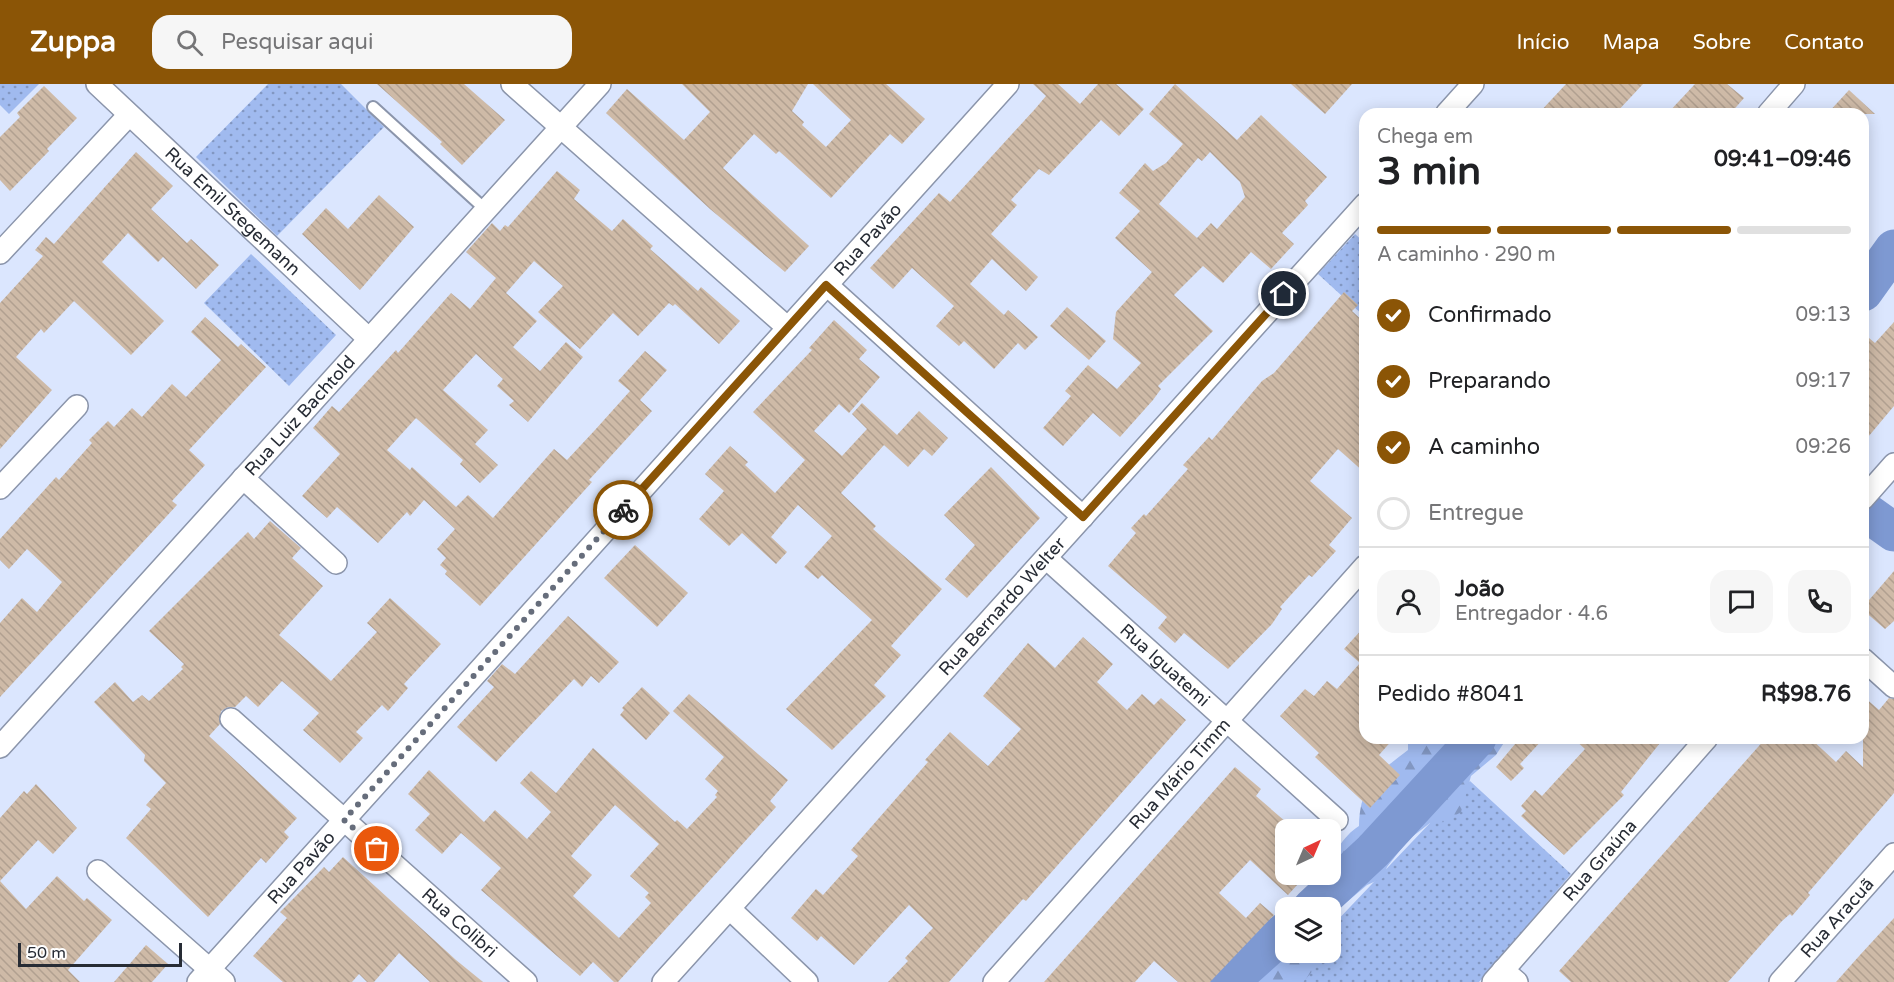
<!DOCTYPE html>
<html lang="pt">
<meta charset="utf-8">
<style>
body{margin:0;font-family:"Varela Round",sans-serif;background:#f6f6f6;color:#202124;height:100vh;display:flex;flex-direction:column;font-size:22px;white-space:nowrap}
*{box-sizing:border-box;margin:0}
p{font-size:20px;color:#757577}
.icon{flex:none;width:33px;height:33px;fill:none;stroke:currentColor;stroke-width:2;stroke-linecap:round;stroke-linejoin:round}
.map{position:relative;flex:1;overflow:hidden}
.details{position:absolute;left:1359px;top:24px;width:510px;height:636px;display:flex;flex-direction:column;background:#fff;border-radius:18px;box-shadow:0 3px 15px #0003}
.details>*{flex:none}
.needle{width:39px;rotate:44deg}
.tools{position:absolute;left:1275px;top:735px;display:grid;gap:12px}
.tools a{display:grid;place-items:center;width:66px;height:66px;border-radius:12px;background:#fff;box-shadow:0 3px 15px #0003;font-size:30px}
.scale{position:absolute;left:18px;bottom:15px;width:164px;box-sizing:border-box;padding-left:6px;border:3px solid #272c35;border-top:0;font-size:16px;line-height:21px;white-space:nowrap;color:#272c35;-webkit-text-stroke:4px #fff;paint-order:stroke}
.pin{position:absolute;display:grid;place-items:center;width:51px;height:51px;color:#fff;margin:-26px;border:3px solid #fff;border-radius:50%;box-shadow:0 2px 6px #0007}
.courier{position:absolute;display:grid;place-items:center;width:60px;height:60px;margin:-30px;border:4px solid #8b5506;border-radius:50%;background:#fff;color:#222;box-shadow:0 2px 8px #0007}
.overview em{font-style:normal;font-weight:700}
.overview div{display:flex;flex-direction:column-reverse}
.overview{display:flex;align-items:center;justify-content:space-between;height:102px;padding:0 18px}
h1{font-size:39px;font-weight:700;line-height:45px}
.bar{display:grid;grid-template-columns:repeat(4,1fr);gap:9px 6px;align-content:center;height:72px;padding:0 18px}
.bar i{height:8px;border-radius:4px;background:#e0e0e0}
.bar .selected{background:#8b5506}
.bar p{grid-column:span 4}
.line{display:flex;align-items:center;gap:15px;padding:0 18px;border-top:2px solid #e0e0e0}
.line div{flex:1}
.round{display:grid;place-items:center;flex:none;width:63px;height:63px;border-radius:18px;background:#f6f6f6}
ol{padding:0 18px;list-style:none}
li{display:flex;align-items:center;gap:18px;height:66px}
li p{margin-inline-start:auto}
li .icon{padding:6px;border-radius:50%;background:#8b5506;color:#fff;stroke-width:4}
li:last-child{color:#757577}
li i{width:33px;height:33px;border:3px solid #e0e0e0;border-radius:50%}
header{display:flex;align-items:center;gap:36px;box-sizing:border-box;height:84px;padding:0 30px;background:#8b5506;color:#fff}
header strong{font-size:28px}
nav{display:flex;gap:33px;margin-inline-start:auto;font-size:21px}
.search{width:420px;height:54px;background:#f6f6f6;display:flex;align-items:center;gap:15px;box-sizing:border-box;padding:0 21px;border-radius:18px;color:#757577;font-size:22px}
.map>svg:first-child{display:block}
.grass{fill:url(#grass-dots)}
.forest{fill:url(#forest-firs)}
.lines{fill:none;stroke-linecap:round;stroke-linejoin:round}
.river{stroke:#7e99d2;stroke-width:39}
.building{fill:url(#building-back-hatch);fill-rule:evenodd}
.lane-casing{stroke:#8b95ab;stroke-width:14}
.street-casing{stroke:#8b95ab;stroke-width:24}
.lane{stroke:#fff;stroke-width:10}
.street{stroke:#fff;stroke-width:21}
.done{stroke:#666d7b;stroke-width:6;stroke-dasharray:0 10.8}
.route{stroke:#8b5506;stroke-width:8}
.labels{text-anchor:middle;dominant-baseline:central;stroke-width:4.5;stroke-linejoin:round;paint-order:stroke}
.street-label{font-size:18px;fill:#272c35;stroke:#fff}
</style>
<header>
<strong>Zuppa</strong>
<div class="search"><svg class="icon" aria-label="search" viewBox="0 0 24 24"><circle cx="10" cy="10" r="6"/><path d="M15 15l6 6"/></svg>Pesquisar aqui</div>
<nav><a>Início</a><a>Mapa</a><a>Sobre</a><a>Contato</a></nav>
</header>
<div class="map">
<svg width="1894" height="898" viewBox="0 0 1894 898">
<defs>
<pattern id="grass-dots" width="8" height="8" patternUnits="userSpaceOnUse" patternTransform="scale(1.5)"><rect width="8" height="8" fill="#a0baef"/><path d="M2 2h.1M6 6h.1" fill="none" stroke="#8297c2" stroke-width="1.8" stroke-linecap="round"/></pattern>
<pattern id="forest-firs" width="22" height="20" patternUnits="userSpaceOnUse" patternTransform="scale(1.5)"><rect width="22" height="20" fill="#a0baef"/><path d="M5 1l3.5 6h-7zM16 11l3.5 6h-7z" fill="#8297c2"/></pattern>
<pattern id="building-back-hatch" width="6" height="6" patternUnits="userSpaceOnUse" patternTransform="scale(1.5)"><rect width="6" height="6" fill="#cebaa7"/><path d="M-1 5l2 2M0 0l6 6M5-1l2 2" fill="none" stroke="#b1a090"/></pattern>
</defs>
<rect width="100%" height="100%" fill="#dbe6fe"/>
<g class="grass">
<polygon points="0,0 39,0 9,30 0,21"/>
<polygon points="268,0 341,0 384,43 277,152 196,73"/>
<polygon points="1355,150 1365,159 1365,233 1318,190"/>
<polygon points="251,170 336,251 289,302 204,219"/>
<polygon points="1470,697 1571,790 1479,898 1278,898 1306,869 1330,868 1331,843"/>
</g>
<g class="forest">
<path d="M1408 654H1470L1322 813 1359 789 1484 654H1507L1496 671 1471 692 1461 728 1445 738 1430 739 1408 756 1387 783 1383 794 1367 801 1341 823 1331 845 1330 824H1295L1307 811 1320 791 1330 790C1331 772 1343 752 1359 742 1360 700 1377 690 1408 666Z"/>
<polygon points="1285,832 1286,868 1319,869 1311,889 1303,898 1234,898 1253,873 1225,898 1203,898 1269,834"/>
</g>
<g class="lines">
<g class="river">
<polyline points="1863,208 1894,165"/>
<polyline points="1863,426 1894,448"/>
<polyline points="1312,824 1373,767 1477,654"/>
<polyline points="1229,898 1286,847"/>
</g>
</g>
<g class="building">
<polygon points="377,0 464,0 505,36 462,81 440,60 442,58"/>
<polygon points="682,0 808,0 792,27 804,38 802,41 826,63 851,36 813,0 886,0 925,35 902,60 890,50 831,114 779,67 776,70 754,50 723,84 809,162 785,188 710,125 606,29 627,5 684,56 710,28"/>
<polygon points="1033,0 1058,0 1080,20 1098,0 1116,0 1144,25 1119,52 1101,36 1049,91 1039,85 1011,116 1017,121 991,150 1038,193 1026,207 992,175 970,200 1004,231 1008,226 1038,253 1025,266 1018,259 994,285 964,257 959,262 936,242 954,222 912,184 893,205 870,184 939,109 950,118 1035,25 1046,12"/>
<path d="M1175 0 1237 56 1261 31 1327 93 1305 117 1308 121 1282 149 1294 160 1271 185 1251 168 1223 199 1203 182 1174 211 1213 247 1158 302 1161 305 1153 316 1120 353 1093 329 1063 362 1043 344 1071 312 1065 307 1088 281 1117 305 1141 279 1113 255 1116 228 1152 188 1115 154 1140 127 1119 109 1145 79 1153 87 1166 79 1183 60 1149 30ZM1210 68 1240 98 1245 113 1217 145 1211 139 1197 154 1159 120 1198 74 1202 77Z"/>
<polygon points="1291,0 1352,0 1325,30"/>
<polygon points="1566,0 1643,0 1615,30 1538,30"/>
<polygon points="1695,0 1727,0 1744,14 1730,30 1667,30"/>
<polygon points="44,2 77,34 47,65 49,67 10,107 0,96 0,53 20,33 17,29"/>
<polygon points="1849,6 1875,30 1827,30"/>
<polygon points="136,68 173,102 151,125 187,159 191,155 219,181 196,205 163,173 158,178 128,149 102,178 164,237 131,271 74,217 44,249 41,245 16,273 52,306 0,365 0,219 43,172 35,166 46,153 54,160"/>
<polygon points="557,87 580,106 574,115 612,147 623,135 653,162 650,165 698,207 701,203 740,237 719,260 675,220 673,222 669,219 638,252 613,229 580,265 538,228 563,202 534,177 506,209 537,237 513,263 540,287 566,258 583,273 528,338 509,321 514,317 497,302 503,295 476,270 443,306 488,346 475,360 498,381 480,399 460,380 463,376 416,334 387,366 410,386 412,383 456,423 468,411 493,434 554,365 567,376 595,346 630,307 618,297 645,267 667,286 640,316 652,327 589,396 592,398 480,522 445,490 447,487 440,481 446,474 437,465 455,445 424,416 410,432 407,428 378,459 337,423 327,434 302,412 340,370 313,344 332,322 339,328 396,266 398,269 451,209 470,225 496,194 466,168 492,139 500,147 505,141 508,143"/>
<polygon points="379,111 414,143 360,206 302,150 326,124 348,145"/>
<polygon points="1344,208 1358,221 1352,227 1365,239 1365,389 1338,365 1310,397 1352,434 1329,461 1336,467 1312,493 1309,491 1280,523 1282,525 1272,540 1228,585 1184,549 1175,559 1158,544 1167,533 1108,482 1136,449 1131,444 1144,430 1146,432 1188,385 1183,381 1209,353 1212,356 1262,297 1274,289"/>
<polygon points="1067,223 1106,257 1089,276 1050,242"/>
<polygon points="205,233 238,263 241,260 266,283 189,366 205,381 172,417 177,421 0,613 0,539 22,514 37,528 62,498 27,465 9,485 0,476 0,455 56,393 59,396 92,359 89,356 108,337 114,343 132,324 142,333 172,300 186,313 221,276 191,248"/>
<polygon points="834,236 867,266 859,275 880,293 849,329 839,320 814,347 842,372 867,345 852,330 862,319 897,351 919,327 948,354 932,372 924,365 908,383 884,361 841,409 876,442 873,445 942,505 891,562 901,571 874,601 886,612 832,666 786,625 872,536 822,491 818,495 804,483 832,452 798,421 771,453 787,468 776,480 742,449 729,462 699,435 724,407 705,390 730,362 748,378 745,381 775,409 805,376 753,328 812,266 809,264"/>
<polygon points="1894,238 1894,322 1863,359 1863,249 1875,259"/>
<polygon points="991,383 1040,434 967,514 945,495 975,461 944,431"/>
<polygon points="270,437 301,464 292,474 323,502 279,551 331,597 377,548 367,539 390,514 441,560 404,600 408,604 388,627 382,621 356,648 363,654 340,679 303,646 319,629 282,597 258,623 246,612 235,623 228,623 221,627 220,640 209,652 297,734 284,748 289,753 266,779 261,774 208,833 126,754 151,725 146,721 166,699 144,677 145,671 94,618 115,598 133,618 142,611 149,617 183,585 181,583 184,580 149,547 248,448 254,455"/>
<polygon points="635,461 688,509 657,543 604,494"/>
<polygon points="1894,487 1894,537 1885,545 1863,526 1863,523"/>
<polygon points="568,532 619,578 599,599 591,592 582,603 574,595 496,678 457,643 494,603 487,597 502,580 515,590"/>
<polygon points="1365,542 1365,654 1394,654 1379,671 1400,691 1370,724 1315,673 1319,669 1280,632 1305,605 1314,612 1327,597 1337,605 1360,579 1344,565"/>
<polygon points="1083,553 1113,580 1097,598 1127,626 1142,610 1154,621 1161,614 1186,636 1026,817 1023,815 949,898 888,898 908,877 905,874 933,844 909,821 854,881 821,852 817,857 791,834 816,805 823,811 858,772 851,766 928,678 925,676 950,648 988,682 1021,645 983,612 1028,559 1055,584"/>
<polygon points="642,603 670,629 646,656 620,631 624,626 622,624"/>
<path d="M689 610 788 696 770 717 776 723 618 898H614L593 878 580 892 481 806 501 784 461 749 442 770 415 746 430 730 408 710 429 686 484 738 495 726 527 755 551 728 520 699 531 687 556 709 593 664 675 738 677 736 687 745 717 713 715 711 718 707 705 695 724 673 673 627ZM615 721 659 760 630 792 649 809 645 813 651 819 619 854 573 812 592 791 571 772Z"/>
<polygon points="1863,612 1879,626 1889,614 1894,615 1894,709 1808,809 1810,811 1792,832 1790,830 1782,837 1728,898 1571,898 1559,887 1766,654 1810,654 1836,678 1846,667 1863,683"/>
<polygon points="1520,654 1544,654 1520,680 1524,684 1511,697 1496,683"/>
<polygon points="1573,654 1664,654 1621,708 1624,711 1564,771 1521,732 1526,727 1521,722 1535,706 1542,712 1585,665"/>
<polygon points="1235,683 1261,705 1256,712 1286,738 1286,790 1307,790 1288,811 1250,776 1219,809 1246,834 1260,819 1274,831 1210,898 1178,898 1154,877 1135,898 1044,898"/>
<polygon points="36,700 77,744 53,770 38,756 0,797 26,825 57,792 84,817 87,814 112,836 68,886 80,898 0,898 0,734 24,707 27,710"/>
<polygon points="343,773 456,876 483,898 430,898 399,869 374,898 367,898 359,890 352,898 283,898 253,872 287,834 280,828 292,816 324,783 329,788"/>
<polygon points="1894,834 1894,898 1836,898 1860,871"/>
<polygon points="146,861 168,880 152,898 114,898"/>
</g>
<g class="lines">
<defs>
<polyline id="lane" points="373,23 486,126"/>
<g id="street">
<path id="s1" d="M97 0 369 255"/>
<polyline points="512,0 788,244"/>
<polyline points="1446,30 1473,0"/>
<polyline points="1768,30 1794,0"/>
<polyline points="0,169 128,32"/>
<polyline points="827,201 1083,433"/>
<polyline points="243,394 336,479"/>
<polyline points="0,404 77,322"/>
<polyline points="1863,415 1894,380"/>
<path id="s2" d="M1046 474 1337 736"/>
<polyline points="1863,575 1894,603"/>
<path id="s3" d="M231 635 526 898"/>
<path id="s4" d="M0 663 600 0"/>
<polyline points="98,787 224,898"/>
<polyline points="730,825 807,898"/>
<polyline points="1503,886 1517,898"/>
<path id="s5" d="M198 898 1008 0"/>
<path id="s6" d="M663 898 1365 120"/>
<path id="s7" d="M994 898 1365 482"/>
<path id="s8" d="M1493 898 1707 654"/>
<path id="s9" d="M1780 898 1894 770"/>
</g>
</defs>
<use href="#lane" class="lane-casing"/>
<use href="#street" class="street-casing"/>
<use href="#lane" class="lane"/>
<use href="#street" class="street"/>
</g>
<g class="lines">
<polyline class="done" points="377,765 344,736 623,426"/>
<polyline class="route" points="623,426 826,201 1083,433 1284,210"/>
</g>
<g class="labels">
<g class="street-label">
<text stroke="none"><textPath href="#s1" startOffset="186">Rua Emil Stegemann</textPath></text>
<text stroke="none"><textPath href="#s5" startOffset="1000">Rua Pavão</textPath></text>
<text stroke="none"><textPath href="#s4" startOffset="447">Rua Luiz Bachtold</textPath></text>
<text stroke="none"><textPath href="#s6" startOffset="506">Rua Bernardo Welter</textPath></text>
<text stroke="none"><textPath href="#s2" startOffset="160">Rua Iguatemi</textPath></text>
<text stroke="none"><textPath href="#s7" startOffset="279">Rua Mário Timm</textPath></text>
<text stroke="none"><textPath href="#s8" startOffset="162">Rua Graúna</textPath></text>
<text stroke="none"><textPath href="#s5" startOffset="154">Rua Pavão</textPath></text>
<text stroke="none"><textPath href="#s9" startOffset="86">Rua Aracuã</textPath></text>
<text stroke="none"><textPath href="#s3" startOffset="306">Rua Colibri</textPath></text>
</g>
</g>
</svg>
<div class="tools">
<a><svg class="needle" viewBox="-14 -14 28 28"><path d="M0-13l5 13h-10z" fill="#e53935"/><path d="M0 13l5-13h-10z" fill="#757577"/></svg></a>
<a><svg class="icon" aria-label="layers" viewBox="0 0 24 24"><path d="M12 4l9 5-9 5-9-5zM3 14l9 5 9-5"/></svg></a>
</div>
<div class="scale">50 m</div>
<div class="pin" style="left:377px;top:765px;background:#ea580c"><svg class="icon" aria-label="bag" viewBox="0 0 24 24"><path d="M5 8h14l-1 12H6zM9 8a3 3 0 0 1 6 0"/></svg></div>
<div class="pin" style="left:1284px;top:210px;background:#1f2937"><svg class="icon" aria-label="home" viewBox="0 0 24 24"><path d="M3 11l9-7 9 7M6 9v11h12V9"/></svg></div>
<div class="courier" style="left:623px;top:426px"><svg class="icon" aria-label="bike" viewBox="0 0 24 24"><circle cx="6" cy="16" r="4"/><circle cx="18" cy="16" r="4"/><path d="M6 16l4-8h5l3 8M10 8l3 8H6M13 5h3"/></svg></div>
<section class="details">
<div class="overview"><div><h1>3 min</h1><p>Chega em</p></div><em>09:41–09:46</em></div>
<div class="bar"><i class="selected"></i><i class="selected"></i><i class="selected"></i><i></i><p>A caminho · 290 m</p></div>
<ol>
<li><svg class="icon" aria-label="check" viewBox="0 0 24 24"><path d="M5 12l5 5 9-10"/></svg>Confirmado<p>09:13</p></li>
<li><svg class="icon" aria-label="check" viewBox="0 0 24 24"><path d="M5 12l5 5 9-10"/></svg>Preparando<p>09:17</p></li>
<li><svg class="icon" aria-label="check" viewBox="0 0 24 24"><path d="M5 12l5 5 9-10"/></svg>A caminho<p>09:26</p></li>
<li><i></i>Entregue</li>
</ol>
<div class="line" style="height:108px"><a class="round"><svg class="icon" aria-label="person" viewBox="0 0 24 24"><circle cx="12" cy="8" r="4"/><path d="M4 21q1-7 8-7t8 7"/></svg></a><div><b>João</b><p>Entregador · 4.6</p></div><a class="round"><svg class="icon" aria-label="chat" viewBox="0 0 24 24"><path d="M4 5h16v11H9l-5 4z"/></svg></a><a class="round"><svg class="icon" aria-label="phone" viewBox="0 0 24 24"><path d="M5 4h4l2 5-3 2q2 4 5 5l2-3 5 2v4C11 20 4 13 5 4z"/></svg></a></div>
<div class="line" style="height:78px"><div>Pedido #8041</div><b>R$98.76</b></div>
</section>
</div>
